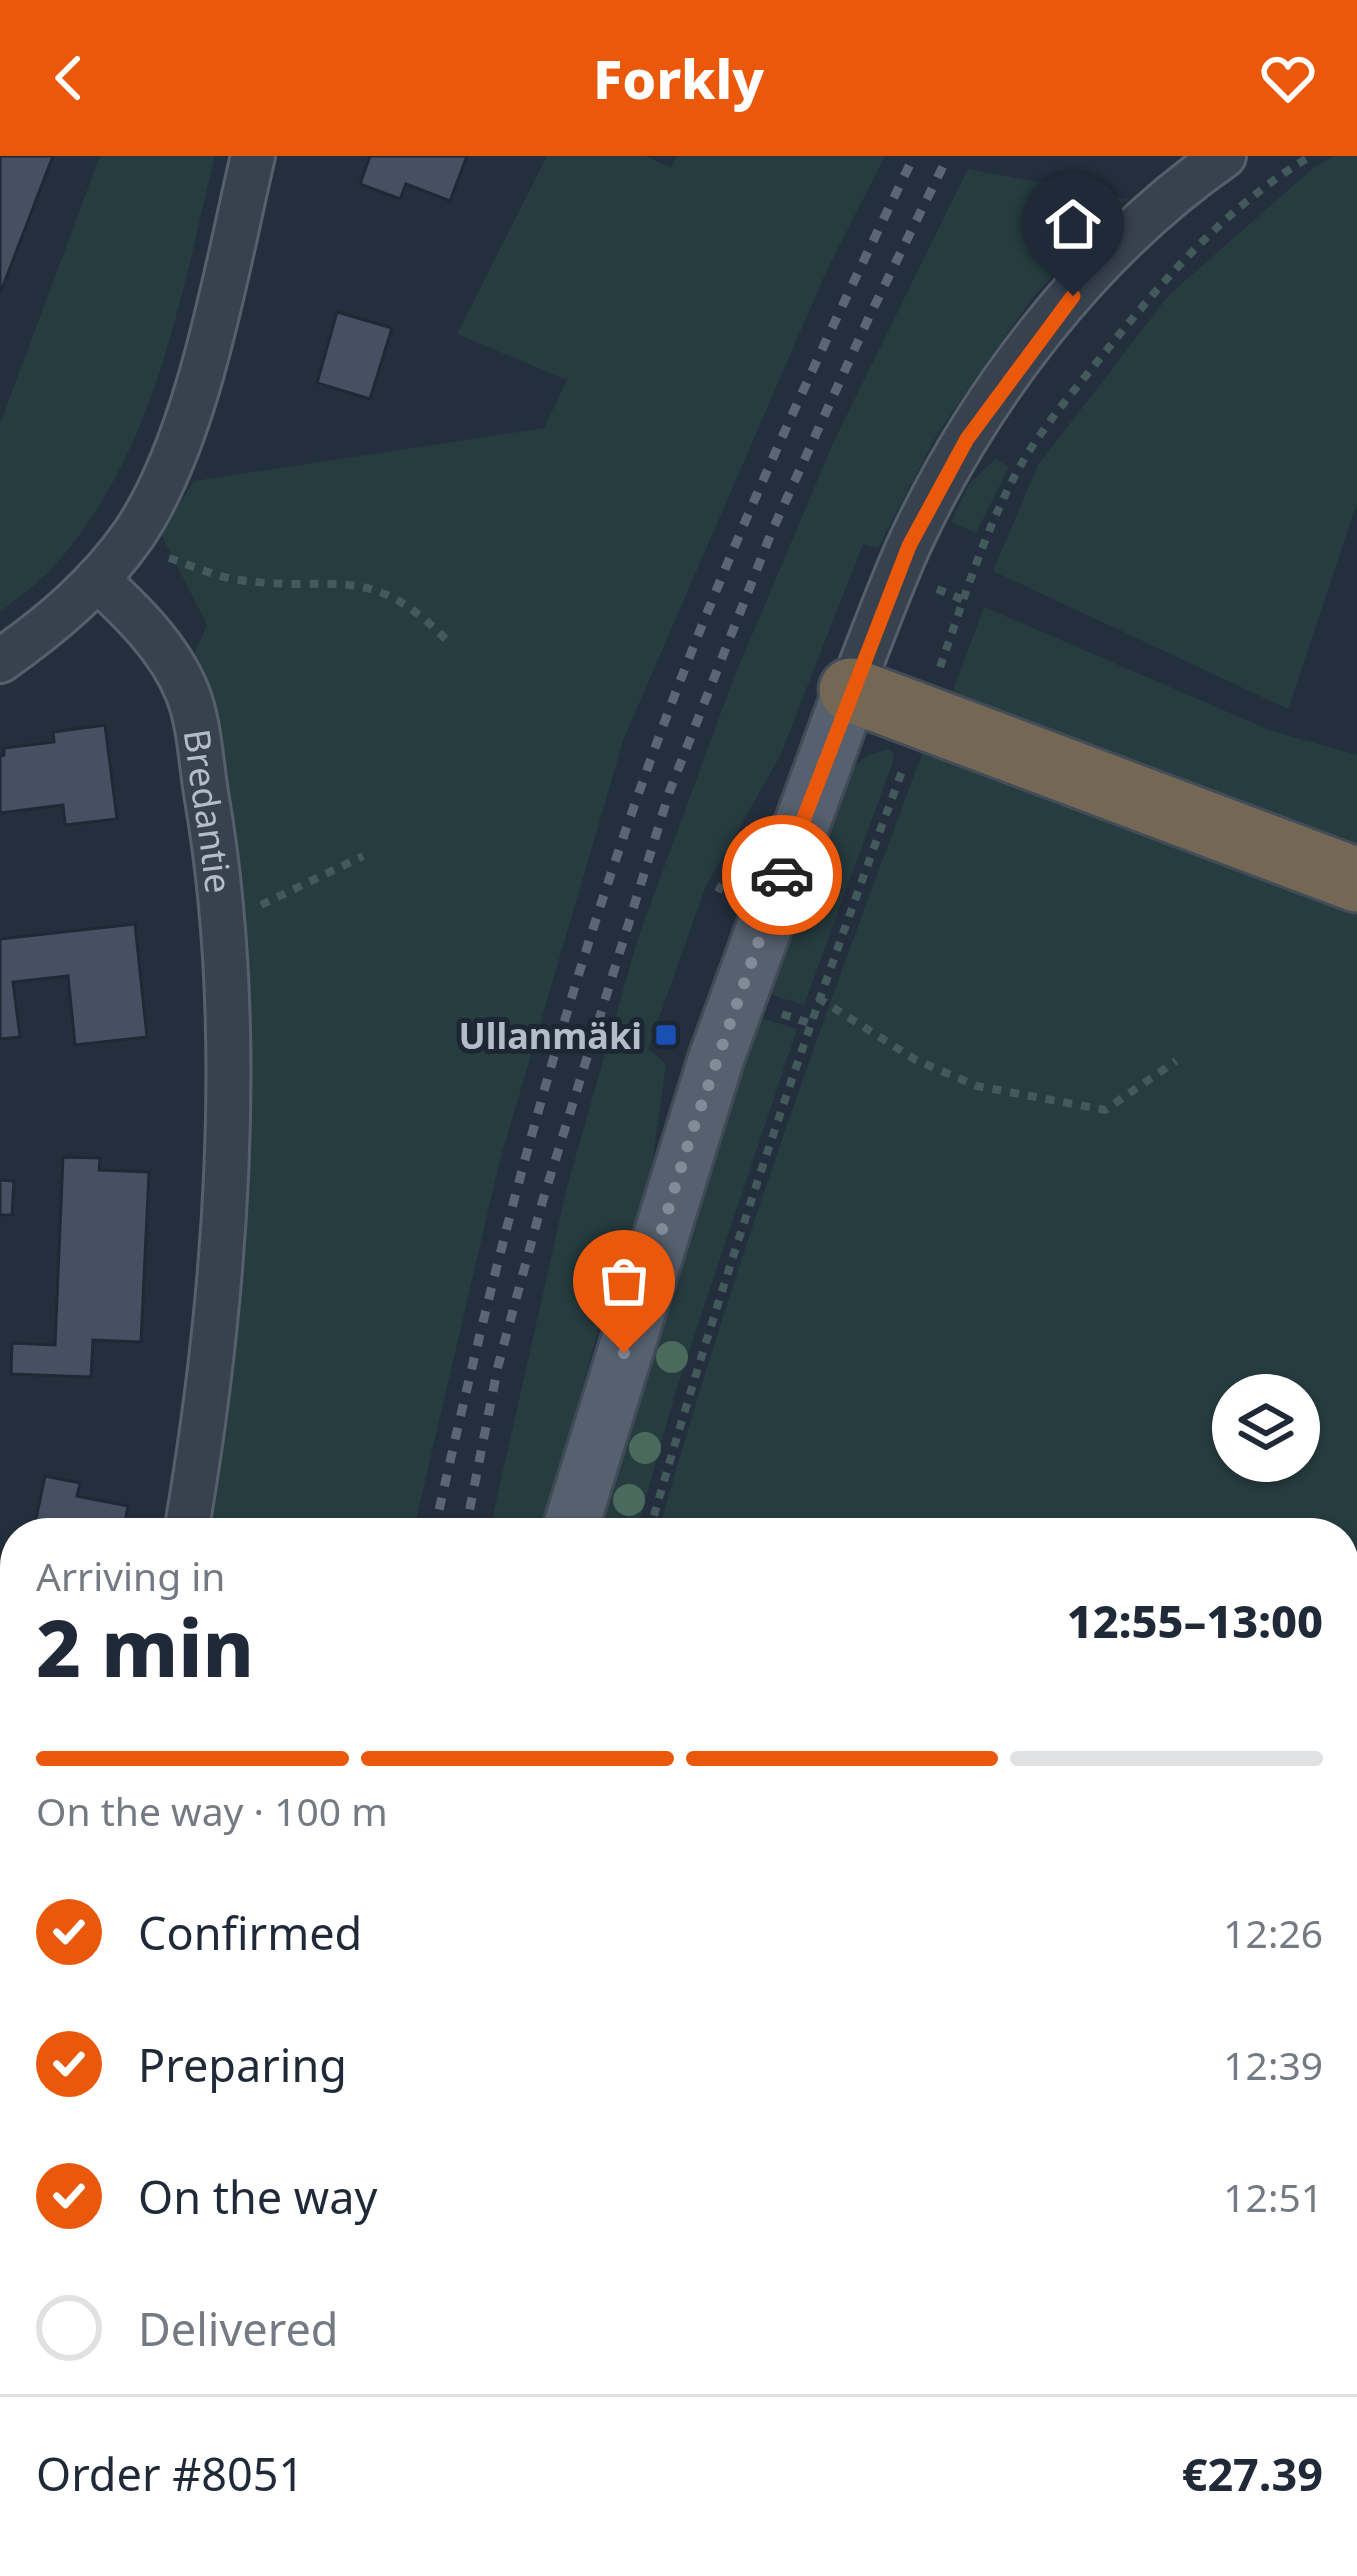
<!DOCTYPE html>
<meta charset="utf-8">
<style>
body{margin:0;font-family:"Noto Sans",sans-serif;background:#f6f6f7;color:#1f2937;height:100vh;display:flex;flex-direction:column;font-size:45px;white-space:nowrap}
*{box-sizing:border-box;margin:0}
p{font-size:39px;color:#747a83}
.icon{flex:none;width:66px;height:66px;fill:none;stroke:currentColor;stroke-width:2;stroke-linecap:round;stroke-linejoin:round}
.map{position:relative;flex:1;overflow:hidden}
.sheet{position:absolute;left:0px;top:1362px;width:1359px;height:1059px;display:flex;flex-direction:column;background:#fff;border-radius:48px 48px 0 0;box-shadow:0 3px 9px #0004}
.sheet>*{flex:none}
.fabs{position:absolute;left:1212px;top:1218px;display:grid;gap:24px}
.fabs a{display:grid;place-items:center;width:108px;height:108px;border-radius:50%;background:#fff;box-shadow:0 3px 9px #0004;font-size:60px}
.pin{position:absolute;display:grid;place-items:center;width:102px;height:102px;color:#fff;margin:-123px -51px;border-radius:50% 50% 50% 0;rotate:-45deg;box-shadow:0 0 12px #0007}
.pin .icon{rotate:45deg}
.courier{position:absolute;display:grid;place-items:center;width:120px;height:120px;margin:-60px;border:9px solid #ea580c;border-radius:50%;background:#fff;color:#222;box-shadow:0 3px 15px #0007}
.head em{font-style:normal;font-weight:800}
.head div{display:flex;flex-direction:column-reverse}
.head{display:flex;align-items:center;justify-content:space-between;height:204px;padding:0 36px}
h1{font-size:78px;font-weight:800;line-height:90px}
.bar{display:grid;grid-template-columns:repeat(4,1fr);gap:18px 12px;align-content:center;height:144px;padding:0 36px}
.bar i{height:15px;border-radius:9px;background:#e0e1e3}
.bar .selected{background:#ea580c}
.bar p{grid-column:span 4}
.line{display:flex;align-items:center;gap:30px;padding:0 36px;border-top:3px solid #e0e1e3}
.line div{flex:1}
ol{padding:0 36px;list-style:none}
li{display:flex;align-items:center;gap:36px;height:132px}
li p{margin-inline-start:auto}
li .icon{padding:12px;border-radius:50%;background:#ea580c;color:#fff;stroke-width:4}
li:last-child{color:#747a83}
li i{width:66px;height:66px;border:6px solid #e0e1e3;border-radius:50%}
header{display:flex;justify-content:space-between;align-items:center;height:156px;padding:0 36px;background:#ea580c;color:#fff;font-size:54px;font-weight:800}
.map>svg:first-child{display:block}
.green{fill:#263c3f;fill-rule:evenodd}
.building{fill:#455162;stroke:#1f2835;stroke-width:3}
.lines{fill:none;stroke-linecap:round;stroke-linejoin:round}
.minor-casing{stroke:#565f6c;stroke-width:48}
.major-casing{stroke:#414a57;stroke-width:60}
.highway-casing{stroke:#434c59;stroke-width:69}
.path{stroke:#44595c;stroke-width:8;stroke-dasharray:9 9;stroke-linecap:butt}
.minor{stroke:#38414e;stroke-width:42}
.major{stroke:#56606e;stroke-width:54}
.highway{stroke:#746855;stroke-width:63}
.rail{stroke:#5a6575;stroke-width:9;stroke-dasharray:12 12;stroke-linecap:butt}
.tree{fill:#4b6a5d}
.done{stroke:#828b98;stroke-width:12;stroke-dasharray:0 21.6}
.route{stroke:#ea580c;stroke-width:15}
.transit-dot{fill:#1a4fb4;stroke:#1d2633;stroke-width:4.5}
.labels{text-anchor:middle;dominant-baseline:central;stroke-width:10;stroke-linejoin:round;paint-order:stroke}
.street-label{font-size:36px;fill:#b4bcc9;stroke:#1d2633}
.poi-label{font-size:36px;font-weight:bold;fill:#b4bcc9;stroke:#1d2633;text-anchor:end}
</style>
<header><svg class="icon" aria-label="back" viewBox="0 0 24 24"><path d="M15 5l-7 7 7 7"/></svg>Forkly<svg class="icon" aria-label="heart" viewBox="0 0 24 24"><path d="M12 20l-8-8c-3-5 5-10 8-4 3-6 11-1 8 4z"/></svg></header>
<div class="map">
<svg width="1357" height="2420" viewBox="0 0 1357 2420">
<rect width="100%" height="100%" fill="#242f3e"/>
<g class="green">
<path d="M100 0H215C180 143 156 294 56 408 40 426 19 441 0 456V268Z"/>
<polygon points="547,0 645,0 671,12 677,0 885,0 826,116 624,582 499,1008 413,1377 205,1377 229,1125 189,510 207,469 161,378 194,325 544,272 567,224 457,178"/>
<polygon points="1334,0 1357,0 1357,348 1288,553 993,415 1038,309 1169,139 1312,13"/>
<polygon points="968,13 1127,43 1033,141 938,277 878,392 863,388 780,600 705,732 648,893 666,908 651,1015 596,1182 541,1377 489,1377 567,1031 638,782 733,524 834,285"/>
<polygon points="995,303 1009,311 976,377 951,366 969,328"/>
<polygon points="984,451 1272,575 1357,599 1357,690 951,540"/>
<path d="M926 588 1357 750V1654L1344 1661V1377H658C733 1109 828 848 926 588ZM1233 1239H1299V1305H1233Z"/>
<polygon points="889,593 894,598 892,608 804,849 769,838 816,701 852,611 870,598"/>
<polygon points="760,862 797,873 675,1238 636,1377 595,1377 709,1012"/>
<polygon points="0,1569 15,1575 15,2406 104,2406 82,2420 0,2420"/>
<polygon points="1357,1858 1357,2097 1344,2112 1344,1865"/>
<polygon points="1357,2168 1357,2420 1124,2420 1137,2406 1344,2406 1344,2182"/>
<polygon points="436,2406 1077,2406 1063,2420 439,2420"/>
</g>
<g class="building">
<polygon points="0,0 53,0 0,138"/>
<polygon points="370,0 467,0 450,45 406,28 400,43 360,28"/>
<polygon points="337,156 392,172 370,243 317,227"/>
<polygon points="105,569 117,663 65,669 63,649 0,657 0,600 4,599 4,592 54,586 53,576"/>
<polygon points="135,768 147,881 75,889 68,820 13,826 20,881 0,883 0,783"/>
<polygon points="63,1001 100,1002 99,1014 149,1016 141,1186 93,1184 91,1221 11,1218 12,1187 55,1189"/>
<polygon points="0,1024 14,1025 12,1059 0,1059"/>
<polygon points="45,1320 80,1327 77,1340 128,1350 123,1377 33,1377"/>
<polygon points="15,1466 15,1512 6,1511"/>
</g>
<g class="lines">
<defs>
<g id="minor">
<path id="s1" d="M97 423C131 455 169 491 187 536 200 567 201 610 207 643 247 877 226 1144 186 1377"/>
<path d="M0 505C50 470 98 430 134 378 199 282 226 114 253 0"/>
<path d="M851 534C870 486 888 436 909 389 978 240 1089 94 1224 0"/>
<polyline points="0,1875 15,1858"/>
</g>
<polyline id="major" points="569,1377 716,903 851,534"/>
<g id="highway">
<polyline points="851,534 1357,724"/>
<polyline points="1344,1710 1357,1703"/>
<polyline points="1344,1817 1357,1809"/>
<polyline points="1344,2144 1357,2129"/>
<polyline points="159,2420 181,2406"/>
<polyline points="331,2420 353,2406"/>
<polyline points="1093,2420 1107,2406"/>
</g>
</defs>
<use href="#minor" class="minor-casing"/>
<use href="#major" class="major-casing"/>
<use href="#highway" class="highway-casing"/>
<g class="path">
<path d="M169 402C190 409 212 419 233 423 332 439 370 401 451 489"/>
<polyline points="937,433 964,444"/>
<path d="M940 511C963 446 984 376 1018 314 1039 276 1066 244 1094 210 1156 132 1224 51 1311 0"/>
<polyline points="718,736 728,716"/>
<polyline points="261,749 363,700"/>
<polyline points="818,842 916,904 977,930 1105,954 1176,905"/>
<polyline points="782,858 809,867"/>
<path d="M649 1377C723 1118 810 863 904 610"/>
<polyline points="423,2408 425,2420"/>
</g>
<use href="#minor" class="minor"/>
<use href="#major" class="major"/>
<use href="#highway" class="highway"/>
<g class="rail">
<path d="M434 1377C490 1123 555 871 643 625 719 411 815 204 914 0"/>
<polyline points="465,1377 498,1210 542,1047 670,634 772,375 870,159 948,0"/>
<polyline points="283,2420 285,2406"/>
<polyline points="314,2420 315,2406"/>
</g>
</g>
<g class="tree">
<circle cx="672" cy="1201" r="16"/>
<circle cx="645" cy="1292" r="16"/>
<circle cx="629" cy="1344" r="16"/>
</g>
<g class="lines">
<polyline class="done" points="624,1197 691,979 782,719"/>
<polyline class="route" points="782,719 909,390 967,283 1073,140"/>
</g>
<rect class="transit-dot" x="654" y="867" width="24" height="24" rx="6"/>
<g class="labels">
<g class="street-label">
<text stroke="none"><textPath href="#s1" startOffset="267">Bredantie</textPath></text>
</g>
<g class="poi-label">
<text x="642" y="879">Ullanmäki</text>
</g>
</g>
</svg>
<div class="fabs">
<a><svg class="icon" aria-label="layers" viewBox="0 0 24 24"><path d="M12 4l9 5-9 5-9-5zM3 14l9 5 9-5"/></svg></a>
</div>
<div class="pin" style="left:624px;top:1197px;background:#ea580c"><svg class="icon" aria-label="bag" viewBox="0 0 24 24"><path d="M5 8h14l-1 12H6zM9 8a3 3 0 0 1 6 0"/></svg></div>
<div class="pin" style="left:1073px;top:140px;background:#1f2937"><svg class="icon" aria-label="home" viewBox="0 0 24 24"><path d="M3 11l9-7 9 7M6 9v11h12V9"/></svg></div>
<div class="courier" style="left:782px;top:719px"><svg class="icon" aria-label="car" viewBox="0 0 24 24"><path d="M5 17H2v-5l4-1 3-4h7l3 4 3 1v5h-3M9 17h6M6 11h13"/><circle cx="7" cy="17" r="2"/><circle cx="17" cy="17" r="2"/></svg></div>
<section class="sheet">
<div class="head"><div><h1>2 min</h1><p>Arriving in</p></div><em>12:55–13:00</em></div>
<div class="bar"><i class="selected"></i><i class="selected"></i><i class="selected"></i><i></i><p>On the way · 100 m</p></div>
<ol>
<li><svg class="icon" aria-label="check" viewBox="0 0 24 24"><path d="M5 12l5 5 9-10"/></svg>Confirmed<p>12:26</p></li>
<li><svg class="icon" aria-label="check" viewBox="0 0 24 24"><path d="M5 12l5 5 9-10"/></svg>Preparing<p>12:39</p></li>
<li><svg class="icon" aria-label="check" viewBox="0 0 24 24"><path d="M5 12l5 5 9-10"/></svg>On the way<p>12:51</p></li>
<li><i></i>Delivered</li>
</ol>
<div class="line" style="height:156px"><div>Order #8051</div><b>€27.39</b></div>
</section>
</div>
